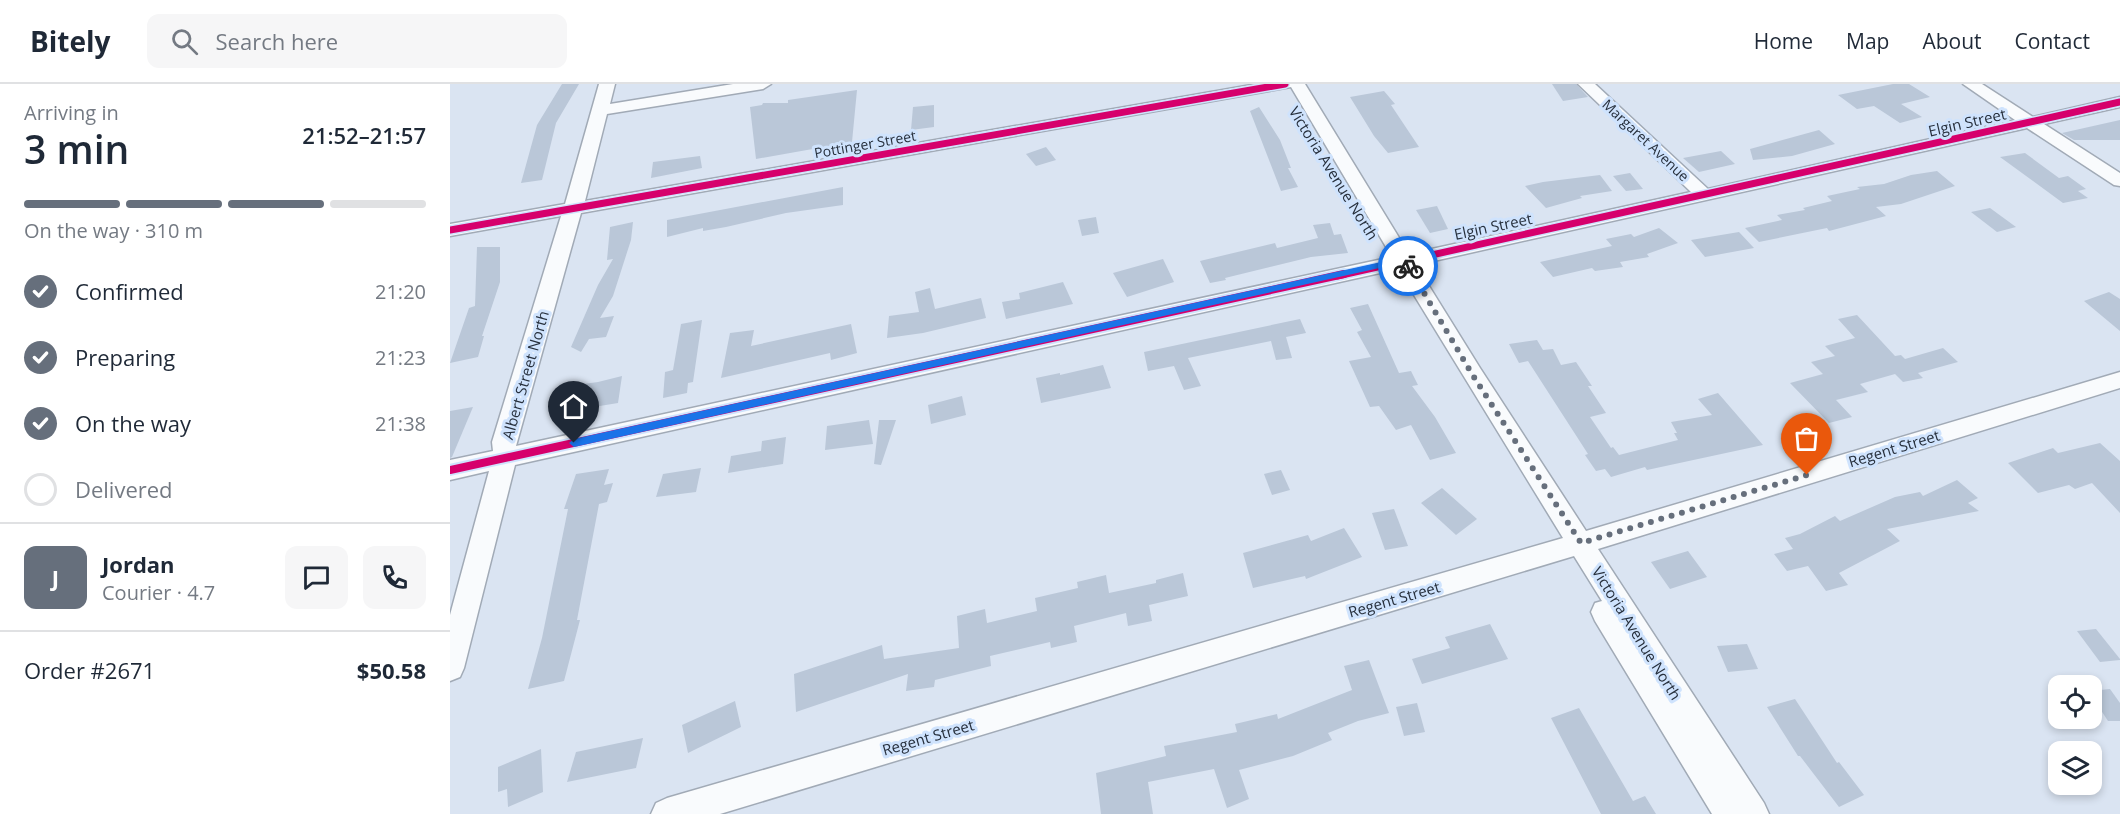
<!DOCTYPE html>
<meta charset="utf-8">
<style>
body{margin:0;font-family:"Open Sans",sans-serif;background:#f6f6f7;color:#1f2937;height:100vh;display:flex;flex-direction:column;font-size:22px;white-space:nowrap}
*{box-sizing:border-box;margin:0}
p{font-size:20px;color:#747a83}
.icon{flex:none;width:33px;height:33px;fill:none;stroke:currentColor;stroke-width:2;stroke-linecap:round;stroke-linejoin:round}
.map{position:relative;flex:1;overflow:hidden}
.panel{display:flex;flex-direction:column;background:#fff;width:450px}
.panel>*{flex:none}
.controls{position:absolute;left:1598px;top:591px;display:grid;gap:12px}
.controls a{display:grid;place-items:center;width:54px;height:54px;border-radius:12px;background:#fff;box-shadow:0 3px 9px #0003;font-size:30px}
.pin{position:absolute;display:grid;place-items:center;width:51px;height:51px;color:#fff;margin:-62px -26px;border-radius:50% 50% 50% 0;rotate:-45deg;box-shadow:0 0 6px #0007}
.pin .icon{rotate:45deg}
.courier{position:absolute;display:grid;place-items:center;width:60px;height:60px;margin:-30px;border:4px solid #1a73e8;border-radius:50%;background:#fff;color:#222;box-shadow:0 2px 8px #0007}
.head em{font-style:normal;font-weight:600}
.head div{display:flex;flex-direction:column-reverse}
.head{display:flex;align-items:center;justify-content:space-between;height:102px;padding:0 24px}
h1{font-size:39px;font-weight:600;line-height:45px}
.bar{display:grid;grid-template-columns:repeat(4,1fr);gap:9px 6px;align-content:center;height:72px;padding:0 24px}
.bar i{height:8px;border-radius:4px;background:#e0e1e3}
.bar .active{background:#666f7c}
.bar p{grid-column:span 4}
.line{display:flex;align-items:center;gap:15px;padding:0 24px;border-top:2px solid #e0e1e3}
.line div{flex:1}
.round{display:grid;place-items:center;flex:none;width:63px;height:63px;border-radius:12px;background:#f6f6f7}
ol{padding:0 24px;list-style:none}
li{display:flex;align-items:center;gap:18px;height:66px}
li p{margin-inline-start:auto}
li .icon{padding:6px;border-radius:50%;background:#666f7c;color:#fff;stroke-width:4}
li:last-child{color:#747a83}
li i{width:33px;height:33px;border:3px solid #e0e1e3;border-radius:50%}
header{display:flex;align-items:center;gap:36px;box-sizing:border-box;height:84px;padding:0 30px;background:#fff;border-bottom:2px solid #e0e1e3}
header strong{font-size:28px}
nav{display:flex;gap:33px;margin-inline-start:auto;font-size:21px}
.search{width:420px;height:54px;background:#f6f6f7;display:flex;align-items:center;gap:15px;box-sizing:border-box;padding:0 21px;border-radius:12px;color:#747a83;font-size:22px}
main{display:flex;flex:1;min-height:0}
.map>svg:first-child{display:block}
.building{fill:#bac7d8}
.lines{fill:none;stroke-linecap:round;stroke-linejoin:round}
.minor-casing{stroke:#a1aab6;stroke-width:3}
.minor{fill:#f9fbfd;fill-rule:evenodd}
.cycleway-far1-casing{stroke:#cfe3fd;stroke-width:10}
.cycleway-casing{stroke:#cfe3fd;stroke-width:12}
.cycleway-far1{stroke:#d6006c;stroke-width:7}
.cycleway{stroke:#d6006c;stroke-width:8}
.route{fill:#1a73e8}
.done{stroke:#666f7c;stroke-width:6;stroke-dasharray:0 10.8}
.labels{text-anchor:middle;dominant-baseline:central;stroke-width:6;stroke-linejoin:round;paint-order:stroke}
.far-street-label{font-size:14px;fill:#27303d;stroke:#cfe3fd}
.street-label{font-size:15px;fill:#27303d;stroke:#cfe3fd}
</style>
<header>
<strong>Bitely</strong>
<div class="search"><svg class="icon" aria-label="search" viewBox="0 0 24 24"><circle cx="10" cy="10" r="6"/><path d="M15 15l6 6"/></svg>Search here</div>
<nav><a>Home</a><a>Map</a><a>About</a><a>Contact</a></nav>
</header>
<main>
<section class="panel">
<div class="head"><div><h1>3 min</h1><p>Arriving in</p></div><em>21:52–21:57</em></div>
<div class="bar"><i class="active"></i><i class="active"></i><i class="active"></i><i></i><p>On the way · 310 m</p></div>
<ol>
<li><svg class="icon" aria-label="check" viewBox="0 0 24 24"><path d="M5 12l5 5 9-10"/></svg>Confirmed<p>21:20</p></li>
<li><svg class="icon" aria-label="check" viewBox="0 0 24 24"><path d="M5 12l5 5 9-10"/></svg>Preparing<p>21:23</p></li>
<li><svg class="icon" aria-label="check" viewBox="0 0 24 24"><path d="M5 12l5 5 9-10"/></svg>On the way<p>21:38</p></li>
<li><i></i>Delivered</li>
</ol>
<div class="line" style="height:108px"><b class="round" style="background:#666f7c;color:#fff">J</b><div><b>Jordan</b><p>Courier · 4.7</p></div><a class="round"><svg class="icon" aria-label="chat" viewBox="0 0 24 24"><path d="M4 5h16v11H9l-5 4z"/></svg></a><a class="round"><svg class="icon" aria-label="phone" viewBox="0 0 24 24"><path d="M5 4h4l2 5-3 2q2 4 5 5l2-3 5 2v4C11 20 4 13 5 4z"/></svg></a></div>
<div class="line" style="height:78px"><div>Order #2671</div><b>$50.58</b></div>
</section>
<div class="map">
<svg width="1670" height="730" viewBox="0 0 1670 730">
<rect width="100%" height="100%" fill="#dae4f2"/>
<g class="building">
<polygon points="112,0 129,0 106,39 92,96 71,99 87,41"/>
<polygon points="1102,0 1126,0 1138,13 1113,17"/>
<polygon points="1443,0 1459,0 1480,13 1451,20 1472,33 1450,39 1424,22 1407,25 1388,11"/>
<polygon points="407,6 402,58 306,75 300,23 312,21 313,19 338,19 338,16"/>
<polygon points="934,7 945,20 941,21 969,63 938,69 924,52 900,13"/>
<polygon points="484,21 484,43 461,46 463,23"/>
<polygon points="809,23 830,56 841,84 838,84 848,103 831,107 800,27"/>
<polygon points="1670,36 1670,56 1624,56 1612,49"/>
<polygon points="1369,46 1385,60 1342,72 1303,76 1300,65"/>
<polygon points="596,63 606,76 586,82 576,70"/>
<polygon points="1271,67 1285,80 1249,88 1233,74"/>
<polygon points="1575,69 1609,94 1618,92 1636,105 1628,107 1638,114 1613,119 1550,73"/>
<polygon points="250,72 252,84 201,94 203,78"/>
<polygon points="1487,87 1505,102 1451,120 1426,123 1436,132 1379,147 1377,144 1309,158 1295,144 1332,136 1327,131 1355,126 1353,124 1382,117 1377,112 1410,105 1407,103 1434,100 1461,91"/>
<polygon points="1180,89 1193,105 1176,107 1163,92"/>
<polygon points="1150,91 1162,107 1130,112 1132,114 1096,124 1075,102 1093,98"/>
<polygon points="393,103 393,121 336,129 276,143 253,147 253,144 217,153 217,136"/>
<polygon points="987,122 998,145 980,149 966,126"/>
<polygon points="1540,124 1566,143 1547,148 1521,128"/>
<polygon points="646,133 649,149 632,152 628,136"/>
<polygon points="183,138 181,156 163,212 150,234 164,232 156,253 139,255 131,268 121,263 148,201 163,175 157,176 160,143"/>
<polygon points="880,139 884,151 891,150 898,169 861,173 775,194 776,196 760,199 750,177 825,159 827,164 868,154 863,141"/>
<polygon points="1209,144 1228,159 1197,170 1199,173 1170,178 1173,183 1145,187 1142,184 1103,193 1090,178 1162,162 1156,155 1181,150 1184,153"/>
<polygon points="1289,148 1304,164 1255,173 1241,156"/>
<polygon points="27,163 50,163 50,198 32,252 34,252 28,273 0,279 19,224 25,222"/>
<polygon points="713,175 724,198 677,213 663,189"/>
<polygon points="613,198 623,220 556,235 552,218 570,215 569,209"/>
<polygon points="480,204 485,225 531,214 536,234 473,249 437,254 439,232 469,228 465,208"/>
<polygon points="1659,208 1670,215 1670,247 1634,217"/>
<polygon points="918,220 949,289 961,287 968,301 962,302 985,333 1006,369 980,376 961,341 946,346 929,322 920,323 899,277 921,273 907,248 912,246 900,224"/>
<polygon points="1407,231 1445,272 1451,271 1455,275 1493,264 1508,278 1468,289 1473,294 1453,298 1445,290 1410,300 1418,308 1386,316 1402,333 1379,339 1340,299 1373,290 1361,278 1385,272 1375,262 1405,254 1388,235"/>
<polygon points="850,235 856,249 836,253 842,274 826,276 821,257 738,274 751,302 734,306 724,282 698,287 694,268"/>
<polygon points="252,236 243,298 238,299 237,309 213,314 215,288 223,286 231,240"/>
<polygon points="401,240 407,269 381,276 380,269 271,294 280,249 304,246 301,262"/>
<polygon points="1087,256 1093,266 1103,265 1111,281 1126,278 1142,302 1138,302 1156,329 1140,333 1161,364 1163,363 1169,371 1228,356 1224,349 1227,349 1221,338 1262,331 1248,315 1268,309 1313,361 1197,386 1195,383 1161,393 1155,385 1146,387 1135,371 1138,370 1078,277 1069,279 1059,260"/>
<polygon points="653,281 661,304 591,319 586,294 610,289 610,291"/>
<polygon points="172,292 168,319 107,329 119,302 148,298"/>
<polygon points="512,312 516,331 481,340 478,321"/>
<polygon points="23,323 2,373 0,374 0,327"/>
<polygon points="419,336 423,360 375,366 377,342"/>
<polygon points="429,336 446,336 431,381 424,380"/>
<polygon points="336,353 333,380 278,389 281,372 311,367 312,357"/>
<polygon points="1650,359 1670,377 1670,429 1642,399 1625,405 1619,401 1588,409 1558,379 1603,364 1608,369"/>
<polygon points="251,384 246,408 206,413 213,390"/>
<polygon points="159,385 154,401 163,399 157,418 149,420 127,536 130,536 114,597 78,605 92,554 118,425 114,425 126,390"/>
<polygon points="831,386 840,406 822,411 814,390"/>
<polygon points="1507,396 1528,414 1518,419 1529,427 1437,445 1450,457 1389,489 1398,501 1376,507 1358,482 1337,487 1324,470 1343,465 1335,454 1350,450 1385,432 1390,437 1445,413 1470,408 1473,412"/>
<polygon points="992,404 1027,435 1006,451 971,419"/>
<polygon points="944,425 958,462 935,466 922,429"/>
<polygon points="894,444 912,473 856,495 855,492 803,504 793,469 858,451 861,457"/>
<polygon points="1238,467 1257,493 1220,505 1201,478"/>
<polygon points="733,489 738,512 699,521 702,537 678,542 676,529 624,542 627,558 601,564 600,558 540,572 541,582 485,596 484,603 456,607 458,590 346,628 344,590 432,561 434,575 509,564 507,532 535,525 537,539 587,527 585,514 628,504 627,498 656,491 659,509 706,499 706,496"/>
<polygon points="1040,540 1058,575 972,600 962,575 1000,564 995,553"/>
<polygon points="1646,545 1670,575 1670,576 1650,578 1627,547"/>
<polygon points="1297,560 1308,585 1278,588 1267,562"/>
<polygon points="919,576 939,629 908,637 878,649 882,656 843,672 789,686 799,715 777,724 764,685 698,698 703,730 651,730 646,689 716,672 714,662 787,648 785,640 827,630 828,635 902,606 894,582"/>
<polygon points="1660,605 1670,619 1670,637 1658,637 1641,611 1641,607"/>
<polygon points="1345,615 1387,679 1389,678 1414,711 1389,723 1350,672 1348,672 1317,623"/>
<polygon points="285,617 291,643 238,669 232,641"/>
<polygon points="967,619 975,648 954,652 946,623"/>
<polygon points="1129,624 1183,717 1195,712 1206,730 1151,730 1101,634"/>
<polygon points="193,654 186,684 117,698 126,668"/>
<polygon points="91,665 93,708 58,723 57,705 48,708 48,683"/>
</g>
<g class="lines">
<defs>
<path id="minor" d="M149 0H165L160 20 283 0H321L313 5 157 30 135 117 807 0H855L959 170 1241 108 1128 0H1145L1258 105 1565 36 1513 0H1532L1583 33 1670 13V23L1594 40 1670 89V102L1664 101 1577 44 966 181 1030 284 1136 447 1670 288V304L1148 465 1314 719 1319 730H1262L1145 537 1141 528 1145 519 1152 517 1124 472 270 730H201L206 719 217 714 1113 454 948 185 65 381 14 584 10 593 0 597V531L39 387 0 396V376L43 367 42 358 111 132 0 152V140L115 120ZM841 3 942 173 66 362 131 129Z"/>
</defs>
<use href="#minor" class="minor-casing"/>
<use href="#minor" class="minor"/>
<defs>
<g id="cycleway-far1">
<polyline points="0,146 835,0"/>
<polyline points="887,192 1670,18"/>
</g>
<polyline id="cycleway" points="0,386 894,190"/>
</defs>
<use href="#cycleway-far1" class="cycleway-far1-casing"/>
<use href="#cycleway" class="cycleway-casing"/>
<use href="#cycleway-far1" class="cycleway-far1"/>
<use href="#cycleway" class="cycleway"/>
</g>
<polygon class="route" points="954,173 958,176 960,184 955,184 952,179 124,363 119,359 124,355"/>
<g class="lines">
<polyline class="done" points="958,182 1022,290 1131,459 1357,391"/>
</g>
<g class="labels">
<g class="far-street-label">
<text transform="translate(1196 56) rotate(43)">Margaret Avenue</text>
<text transform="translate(415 60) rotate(-10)">Pottinger Street</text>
</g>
<g class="street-label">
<text transform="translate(1517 38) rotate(-13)">Elgin Street</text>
<text transform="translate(884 89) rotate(58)">Victoria Avenue North</text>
<text transform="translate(1043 142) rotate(-12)">Elgin Street</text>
<text transform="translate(75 291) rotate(-74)">Albert Street North</text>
<text transform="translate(1444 364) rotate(-17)">Regent Street</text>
<text transform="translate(944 515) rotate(-16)">Regent Street</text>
<text transform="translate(1187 549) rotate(58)">Victoria Avenue North</text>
<text transform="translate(478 653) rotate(-16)">Regent Street</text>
</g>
</g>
</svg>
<div class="controls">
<a><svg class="icon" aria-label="locate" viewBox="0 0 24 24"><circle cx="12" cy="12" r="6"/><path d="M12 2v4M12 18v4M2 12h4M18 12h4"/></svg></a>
<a><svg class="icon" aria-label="layers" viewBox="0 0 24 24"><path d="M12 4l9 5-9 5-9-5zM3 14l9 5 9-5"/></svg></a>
</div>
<div class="pin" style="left:1357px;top:391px;background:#ea580c"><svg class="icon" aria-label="bag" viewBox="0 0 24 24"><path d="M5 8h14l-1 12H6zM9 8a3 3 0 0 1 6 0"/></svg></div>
<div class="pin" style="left:124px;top:359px;background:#1f2937"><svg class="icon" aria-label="home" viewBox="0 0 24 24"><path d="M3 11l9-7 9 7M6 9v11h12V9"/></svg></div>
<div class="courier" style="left:958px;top:182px"><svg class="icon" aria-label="bike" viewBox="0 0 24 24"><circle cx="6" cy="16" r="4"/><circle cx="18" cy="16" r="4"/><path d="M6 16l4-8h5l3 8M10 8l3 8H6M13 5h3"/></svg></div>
</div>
</main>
